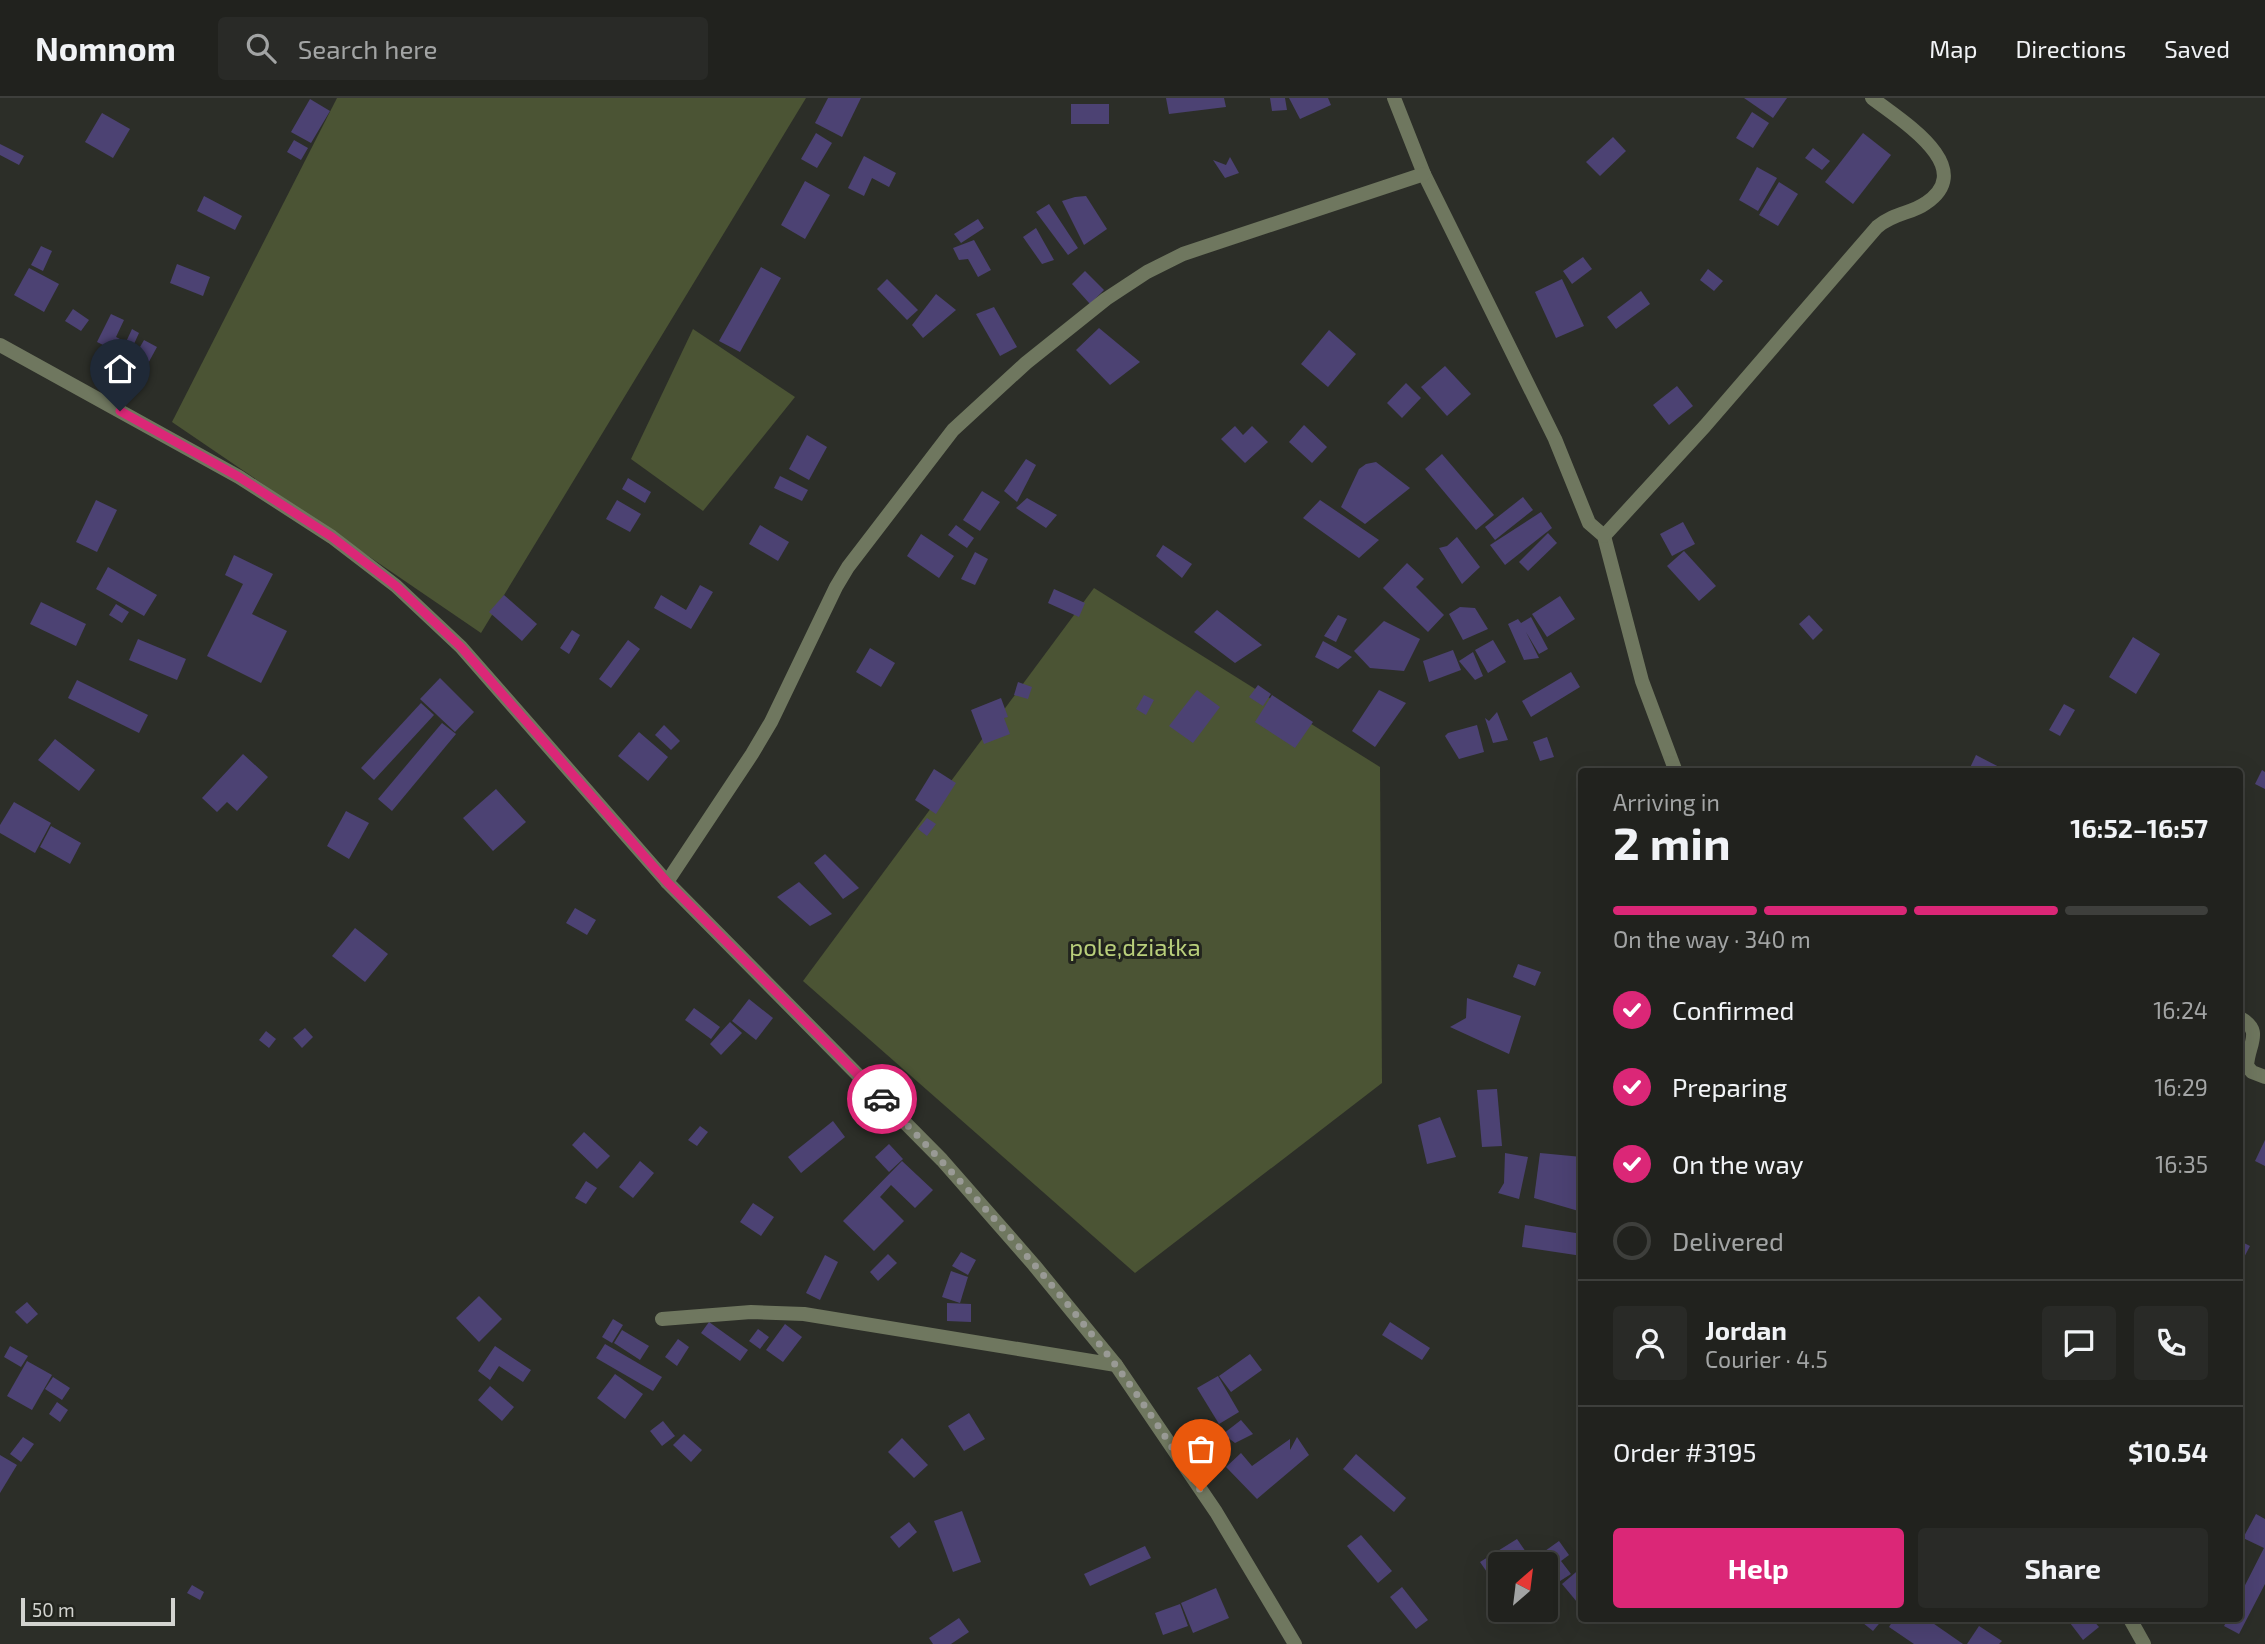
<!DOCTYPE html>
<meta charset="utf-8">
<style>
body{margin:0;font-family:"Exo 2",sans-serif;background:#292a27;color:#f1f3f6;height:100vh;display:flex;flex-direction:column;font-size:26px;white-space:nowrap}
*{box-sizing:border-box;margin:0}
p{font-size:23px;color:#a2a4a4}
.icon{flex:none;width:38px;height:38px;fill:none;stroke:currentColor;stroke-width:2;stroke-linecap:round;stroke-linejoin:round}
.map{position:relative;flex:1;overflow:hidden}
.sheet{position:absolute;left:1578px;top:670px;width:665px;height:854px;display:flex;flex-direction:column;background:#21221e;border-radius:7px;box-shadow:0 7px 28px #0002,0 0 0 2px #3e3f3c}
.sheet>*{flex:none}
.needle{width:46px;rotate:28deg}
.tools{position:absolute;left:1488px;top:1454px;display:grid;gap:14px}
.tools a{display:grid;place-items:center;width:70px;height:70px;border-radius:7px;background:#21221e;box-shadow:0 7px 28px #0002,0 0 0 2px #3e3f3c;font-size:35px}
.scale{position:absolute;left:21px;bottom:18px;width:154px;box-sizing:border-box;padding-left:7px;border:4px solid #d3d4d0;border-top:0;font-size:19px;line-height:24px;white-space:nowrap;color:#d3d4d0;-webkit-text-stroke:5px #22241e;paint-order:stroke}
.pin{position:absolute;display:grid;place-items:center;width:60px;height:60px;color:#fff;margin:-72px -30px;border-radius:50% 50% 50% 0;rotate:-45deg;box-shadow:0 0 7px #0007}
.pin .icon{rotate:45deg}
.courier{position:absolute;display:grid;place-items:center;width:70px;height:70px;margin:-35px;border:5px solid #db2777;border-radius:50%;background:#fff;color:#222;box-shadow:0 2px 9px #0007}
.overview em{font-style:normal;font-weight:700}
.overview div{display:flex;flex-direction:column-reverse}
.overview{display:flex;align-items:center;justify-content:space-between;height:119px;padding:0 35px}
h1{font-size:46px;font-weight:700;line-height:52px}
.bar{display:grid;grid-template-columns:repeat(4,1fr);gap:10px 7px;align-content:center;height:84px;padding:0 35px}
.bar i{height:9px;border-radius:5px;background:#3e3f3c}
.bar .on{background:#db2777}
.bar p{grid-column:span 4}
.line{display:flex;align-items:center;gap:18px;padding:0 35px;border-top:2px solid #3e3f3c}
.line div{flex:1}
.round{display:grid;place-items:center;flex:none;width:74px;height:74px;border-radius:7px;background:#292a27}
ol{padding:0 35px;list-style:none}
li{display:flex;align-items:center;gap:21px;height:77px}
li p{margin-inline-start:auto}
li .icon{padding:7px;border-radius:50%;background:#db2777;color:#fff;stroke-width:4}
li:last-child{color:#a2a4a4}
li i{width:38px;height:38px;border:4px solid #3e3f3c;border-radius:50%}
.action{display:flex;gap:14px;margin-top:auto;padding:14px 35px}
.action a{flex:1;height:80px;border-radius:7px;background:#db2777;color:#fff;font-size:28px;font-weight:700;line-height:80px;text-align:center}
.action a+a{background:#292a27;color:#f1f3f6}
header{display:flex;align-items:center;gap:42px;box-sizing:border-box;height:98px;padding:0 35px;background:#21221e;border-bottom:2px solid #3e3f3c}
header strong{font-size:33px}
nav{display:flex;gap:38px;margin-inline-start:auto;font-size:24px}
.search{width:490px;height:63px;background:#292a27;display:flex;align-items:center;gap:18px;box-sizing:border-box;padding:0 24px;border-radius:7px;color:#a2a4a4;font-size:26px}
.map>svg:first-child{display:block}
.green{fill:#4b5434}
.building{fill:#4c4273}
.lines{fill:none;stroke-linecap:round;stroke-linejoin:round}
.street{stroke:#6f775f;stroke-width:14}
.done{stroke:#999a95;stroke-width:7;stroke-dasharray:0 12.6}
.route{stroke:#db2777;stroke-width:9}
.labels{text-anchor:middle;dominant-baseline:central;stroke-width:6;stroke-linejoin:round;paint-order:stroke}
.park-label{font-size:24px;fill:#b9cf7b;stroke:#22241e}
</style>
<header>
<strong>Nomnom</strong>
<div class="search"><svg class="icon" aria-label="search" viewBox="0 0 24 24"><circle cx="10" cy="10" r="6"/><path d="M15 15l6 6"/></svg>Search here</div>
<nav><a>Map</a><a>Directions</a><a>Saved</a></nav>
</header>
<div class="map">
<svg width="2265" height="1546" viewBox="0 0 2265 1546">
<rect width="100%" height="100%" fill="#2c2e28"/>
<g class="green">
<polygon points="337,0 806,0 481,535 172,324"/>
<polygon points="693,231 795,299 703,413 631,361"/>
<polygon points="1094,490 1380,669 1382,985 1135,1175 803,883"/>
</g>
<g class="building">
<polygon points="828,0 861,0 842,39 815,25"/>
<polygon points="1166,0 1224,0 1226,9 1169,16"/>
<polygon points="1270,0 1285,0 1287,12 1272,13"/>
<polygon points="1289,0 1328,0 1331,7 1300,21"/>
<polygon points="1744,0 1787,0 1773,20"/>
<polygon points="310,1 330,13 311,45 291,34"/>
<rect x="1071" y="6" width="38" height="20"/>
<polygon points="1752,14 1769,25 1753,50 1736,40"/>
<polygon points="102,15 130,31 113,60 85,44"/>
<polygon points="816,35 832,45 817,70 801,61"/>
<polygon points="1863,35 1891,57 1853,106 1825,84"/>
<polygon points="1613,39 1626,53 1600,78 1586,64"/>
<polygon points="294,42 308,50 301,62 287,54"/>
<polygon points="0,46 24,58 19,67 0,57"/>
<polygon points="1813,50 1830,63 1822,72 1805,60"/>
<polygon points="864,58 896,75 889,89 872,80 864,98 848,90"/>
<polygon points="1230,59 1239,75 1225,80 1213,62 1226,67"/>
<polygon points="1757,69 1777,80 1758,113 1739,102"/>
<polygon points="805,83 830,97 805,141 781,127"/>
<polygon points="1779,84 1798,96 1778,128 1759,117"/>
<polygon points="204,98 242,118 235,132 197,113"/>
<polygon points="1086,98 1107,131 1084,147 1062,103 1075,99"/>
<polygon points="1049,106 1078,150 1068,157 1036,114"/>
<polygon points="978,121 984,130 961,145 954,136"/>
<polygon points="1036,130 1054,162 1042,166 1023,139"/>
<polygon points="974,142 991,172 978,179 968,161 959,162 953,150"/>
<polygon points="41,148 52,153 43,173 31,167"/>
<polygon points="1583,159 1592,171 1572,186 1563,173"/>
<polygon points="177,166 210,179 203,198 170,185"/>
<polygon points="761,169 781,180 740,254 719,243"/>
<polygon points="29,170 59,186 44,214 14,197"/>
<polygon points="1708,171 1723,183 1714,193 1700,182"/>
<polygon points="1085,173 1104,192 1090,206 1072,186"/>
<polygon points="887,181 918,212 907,222 877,191"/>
<polygon points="1562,181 1584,228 1556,240 1535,194"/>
<polygon points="1641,193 1650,206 1616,231 1607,219"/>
<polygon points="936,196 956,212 923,240 912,227"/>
<polygon points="994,209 1017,249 1000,258 976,216"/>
<polygon points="73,211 89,222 81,233 65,223"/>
<polygon points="111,216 124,222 116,239 126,244 132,231 139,235 128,259 97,244"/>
<polygon points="1099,230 1140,264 1110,287 1076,252"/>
<polygon points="1329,232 1356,256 1328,289 1301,266"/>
<polygon points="144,242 157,249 145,271 132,263"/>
<polygon points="1445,268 1471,296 1447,318 1421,289"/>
<polygon points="1406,285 1421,300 1402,320 1387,305"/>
<polygon points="1677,288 1693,308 1669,327 1653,307"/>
<polygon points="1304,327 1327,349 1312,365 1289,344"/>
<polygon points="1235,328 1243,337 1252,328 1268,344 1245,365 1221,341"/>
<polygon points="807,337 827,349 809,382 789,371"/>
<polygon points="1442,356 1494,417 1476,432 1425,371"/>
<polygon points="1026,361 1036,367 1017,404 1004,393"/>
<polygon points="1376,364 1410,390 1365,426 1341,409 1359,371 1366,366"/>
<polygon points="780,378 808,392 802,403 774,390"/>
<polygon points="628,380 651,394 645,405 622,391"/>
<polygon points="982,393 1000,404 980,433 963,422"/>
<polygon points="1523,399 1533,412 1495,442 1485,429"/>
<polygon points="1027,400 1057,417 1046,430 1016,410"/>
<polygon points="96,402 117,412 97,454 76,444"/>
<polygon points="617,402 641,416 630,434 606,421"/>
<polygon points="1320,402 1379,442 1359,460 1303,420"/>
<polygon points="1541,414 1552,430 1505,467 1490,447"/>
<polygon points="1683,424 1695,446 1672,458 1660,436"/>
<polygon points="760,427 789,444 778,463 749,446"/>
<polygon points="956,427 974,440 967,450 948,437"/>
<polygon points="1548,435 1557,445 1528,473 1519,464"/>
<polygon points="921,436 954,458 939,480 907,458"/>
<polygon points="1457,439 1480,469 1462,486 1439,450 1447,448"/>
<polygon points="1163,447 1192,466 1182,480 1156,458"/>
<polygon points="1684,453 1716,488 1699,503 1667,468"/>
<polygon points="975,454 988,461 975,487 961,481"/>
<polygon points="234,457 273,476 252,516 287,533 261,585 207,558 243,486 225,477"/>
<polygon points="1407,465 1424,481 1416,489 1444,517 1428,534 1383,490"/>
<polygon points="108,469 157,497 144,518 96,491"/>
<polygon points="700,487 713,494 691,531 654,510 661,497 686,512"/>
<polygon points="1054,491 1085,505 1079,519 1048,505"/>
<polygon points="504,497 537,526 522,543 489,514"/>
<polygon points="1560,498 1575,521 1547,539 1532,516"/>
<polygon points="41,504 86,526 76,548 30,526"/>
<polygon points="116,506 129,514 122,525 109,517"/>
<polygon points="1460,509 1475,510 1488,531 1463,542 1449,516"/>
<polygon points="1217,512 1262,547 1235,565 1194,534"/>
<polygon points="1338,517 1347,521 1336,544 1324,538"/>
<polygon points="1809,517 1823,532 1813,542 1799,526"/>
<polygon points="1531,519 1548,551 1539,556 1526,534 1539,560 1524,562 1508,526 1518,521 1521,525"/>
<polygon points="1384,523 1420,541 1404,573 1370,570 1354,553"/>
<polygon points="572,532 580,537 569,556 560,550"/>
<polygon points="2133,539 2160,556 2136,596 2109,579"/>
<polygon points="138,541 186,561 177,582 129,562"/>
<polygon points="628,542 640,551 611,590 599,581"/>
<polygon points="1493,542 1506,564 1488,575 1475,552"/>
<polygon points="1323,543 1352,559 1338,571 1315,559"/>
<polygon points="870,550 895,565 881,589 856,574"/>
<polygon points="1453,552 1461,572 1429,584 1423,563"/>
<polygon points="1473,554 1483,578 1475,582 1459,563"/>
<polygon points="1571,574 1580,589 1531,619 1522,603"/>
<polygon points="440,580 474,614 455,634 420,601"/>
<polygon points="77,582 148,617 139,635 68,600"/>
<polygon points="1018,584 1032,589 1028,601 1014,597"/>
<polygon points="1258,587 1271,596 1263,608 1249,599"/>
<polygon points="1197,592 1220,609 1193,645 1169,628"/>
<polygon points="1379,592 1406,605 1375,649 1352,633"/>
<polygon points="1144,597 1154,602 1146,617 1136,611"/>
<polygon points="1272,597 1313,624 1295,650 1255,624"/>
<polygon points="1001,600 1008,619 1004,620 1010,636 984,646 971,612"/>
<polygon points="421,605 434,617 374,682 361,670"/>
<polygon points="2064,606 2075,612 2060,638 2049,632"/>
<polygon points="1497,614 1508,642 1493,645 1485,620 1489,623"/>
<polygon points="442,625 456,636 392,713 378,701"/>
<polygon points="664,627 680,643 671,652 655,637"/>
<polygon points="1477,627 1484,654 1459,661 1445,638 1448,635"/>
<polygon points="639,634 668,659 648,683 618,658"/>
<polygon points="1547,639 1554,659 1540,663 1533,644"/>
<polygon points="55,641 95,672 79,693 38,662"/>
<polygon points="243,656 268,679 237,713 227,704 217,714 202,700"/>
<polygon points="1976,657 2003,671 2002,674 1968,674"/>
<polygon points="934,671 956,685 936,716 915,702"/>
<polygon points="2262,672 2265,674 2265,691 2255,686"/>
<polygon points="496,691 526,724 493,753 463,720"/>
<polygon points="14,704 51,725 35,755 0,735 0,727"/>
<polygon points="346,713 369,725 349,761 327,748"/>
<polygon points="927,720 936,726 927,738 918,731"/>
<polygon points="51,728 81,745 70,766 40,749"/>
<polygon points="825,756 859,790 843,801 814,765"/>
<polygon points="799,784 832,816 810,828 777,799"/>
<polygon points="575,810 596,822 587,837 566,825"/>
<polygon points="355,830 388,856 365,884 332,858"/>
<polygon points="1518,866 1541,874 1535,888 1513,879"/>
<polygon points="1467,900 1521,918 1509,956 1450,929 1466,920"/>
<polygon points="749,901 773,920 756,942 732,923"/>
<polygon points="694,910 720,929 711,941 685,922"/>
<polygon points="730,924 742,935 721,957 710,946"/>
<polygon points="305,930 313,939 302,950 293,940"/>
<polygon points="266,933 276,941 269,950 259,942"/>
<polygon points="1497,991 1502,1048 1482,1049 1477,992"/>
<polygon points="1440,1019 1456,1059 1427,1066 1418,1027"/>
<polygon points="833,1023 845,1039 801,1075 788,1059"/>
<polygon points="700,1028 708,1034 697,1048 688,1042"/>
<polygon points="584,1034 610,1058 597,1071 572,1047"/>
<polygon points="2265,1042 2265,1068 2255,1063"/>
<polygon points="889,1046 903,1061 889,1074 875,1059"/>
<polygon points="1505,1055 1528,1059 1519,1101 1498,1095 1504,1085"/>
<polygon points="1540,1055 1582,1059 1582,1114 1534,1100"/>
<polygon points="640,1063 654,1075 633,1100 619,1089"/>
<polygon points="902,1063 933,1092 915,1110 891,1087 880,1099 904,1123 874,1153 843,1123"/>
<polygon points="586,1083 597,1090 586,1106 575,1100"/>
<polygon points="753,1105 774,1119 761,1138 740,1124"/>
<polygon points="1525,1127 1582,1136 1582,1158 1522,1149"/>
<polygon points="2240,1143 2250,1148 2240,1167"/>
<polygon points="961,1154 976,1162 968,1177 952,1168"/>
<polygon points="888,1156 897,1165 878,1183 870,1174"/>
<polygon points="825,1157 838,1164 820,1202 806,1195"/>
<polygon points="951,1173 968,1179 960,1205 942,1199"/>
<polygon points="479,1198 502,1221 479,1244 456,1220"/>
<polygon points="27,1204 38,1216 27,1226 15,1214"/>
<polygon points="947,1205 971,1206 971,1224 947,1223"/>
<polygon points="613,1221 623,1227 612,1245 602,1239"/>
<polygon points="709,1224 748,1252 740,1263 701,1235"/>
<polygon points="1390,1224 1430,1250 1422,1262 1382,1237"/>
<polygon points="785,1226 802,1239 783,1264 766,1252"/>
<polygon points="758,1231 769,1239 760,1251 749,1243"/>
<polygon points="622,1232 649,1248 640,1262 614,1245"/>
<polygon points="678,1241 689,1249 677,1268 665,1259"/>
<polygon points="605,1246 662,1279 653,1293 596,1260"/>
<polygon points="10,1248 28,1258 21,1269 4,1259"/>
<polygon points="495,1248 531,1272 523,1284 499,1268 490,1282 478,1273"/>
<polygon points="1250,1256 1262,1272 1231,1294 1219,1278"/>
<polygon points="27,1263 52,1277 32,1312 7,1298"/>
<polygon points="615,1276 643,1296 625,1321 597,1300"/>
<polygon points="1218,1278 1239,1314 1219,1326 1197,1290"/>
<polygon points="53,1279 70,1290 62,1302 45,1291"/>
<polygon points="490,1288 514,1309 502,1323 478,1302"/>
<polygon points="57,1304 68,1312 60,1324 49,1316"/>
<polygon points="969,1315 985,1341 964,1353 948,1328"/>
<polygon points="1241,1322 1253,1336 1235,1345 1223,1336"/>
<polygon points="663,1323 675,1338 662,1348 650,1333"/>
<polygon points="684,1336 702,1352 691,1364 673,1347"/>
<polygon points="23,1339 34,1346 21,1364 10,1356"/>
<polygon points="1297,1339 1309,1357 1257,1401 1226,1369 1241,1355 1252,1368 1290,1341 1290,1352"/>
<polygon points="902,1340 928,1367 914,1380 888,1354"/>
<polygon points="1356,1356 1406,1400 1394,1414 1343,1371"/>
<polygon points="0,1357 17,1367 0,1395"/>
<polygon points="962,1413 981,1464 953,1474 934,1423"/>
<polygon points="2256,1416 2265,1421 2265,1486 2239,1536 2224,1528 2228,1521 2240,1521 2240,1497 2264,1450 2243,1440"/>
<polygon points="909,1424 917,1434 899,1450 890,1439"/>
<polygon points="1361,1437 1392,1473 1378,1485 1347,1448"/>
<polygon points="1517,1441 1528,1457 1512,1466 1500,1466 1500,1475 1491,1480 1480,1464"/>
<polygon points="1559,1443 1569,1457 1561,1463 1571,1476 1557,1485 1538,1458"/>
<polygon points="1145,1448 1151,1460 1090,1488 1084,1476"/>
<polygon points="1582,1469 1582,1510 1562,1486"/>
<polygon points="192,1487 204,1494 200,1502 187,1495"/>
<polygon points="1402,1489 1428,1522 1416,1531 1390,1499"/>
<polygon points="1216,1490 1229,1520 1193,1535 1181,1505"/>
<polygon points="1180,1506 1188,1528 1163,1537 1155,1515"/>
<polygon points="959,1520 969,1534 951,1546 933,1546 929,1540"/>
<polygon points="1858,1521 1883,1521 1873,1533"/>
<polygon points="1894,1521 1927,1521 1963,1546 1914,1546 1889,1529"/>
<polygon points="2067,1521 2092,1521 2099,1529 2083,1542"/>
<polygon points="1979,1528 2002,1543 1999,1546 1967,1546"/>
</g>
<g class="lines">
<g class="street">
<polyline points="1394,0 1424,76 1555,341 1589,425 1604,438 1642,583 1676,674"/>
<polyline points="0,247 239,379 332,439 396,488 461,549 667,784 942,1062 1034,1167 1116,1267 1216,1414 1295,1546"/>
<path d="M1604 438 1705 328 1877 129C1895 114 1911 116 1926 105 1979 69 1900 22 1872 0"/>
<polyline points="667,784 752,656 771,624 836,489 848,469 953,332 1026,265 1106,201 1147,174 1183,156 1424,76"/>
<path d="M2240 920C2264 933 2248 946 2247 968L2252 974 2265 979"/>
<polyline points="662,1221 751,1214 804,1216 1116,1267"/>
<polyline points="2130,1521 2144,1546"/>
</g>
</g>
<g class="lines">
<path class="done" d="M882 1001C964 1085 1043 1172 1114 1265 1145 1306 1172 1350 1201 1393"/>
<polyline class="route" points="120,313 239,379 332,439 396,488 461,549 667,784 882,1001"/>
</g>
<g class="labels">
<g class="park-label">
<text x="1135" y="848">pole,działka</text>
</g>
</g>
</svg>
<div class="tools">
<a><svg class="needle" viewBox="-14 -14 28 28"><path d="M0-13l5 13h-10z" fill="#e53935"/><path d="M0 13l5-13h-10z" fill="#a2a4a4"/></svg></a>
</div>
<div class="scale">50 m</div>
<div class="pin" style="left:1201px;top:1393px;background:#ea580c"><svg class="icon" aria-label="bag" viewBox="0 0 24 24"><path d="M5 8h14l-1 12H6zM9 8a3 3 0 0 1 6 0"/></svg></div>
<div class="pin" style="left:120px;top:313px;background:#1f2937"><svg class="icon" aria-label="home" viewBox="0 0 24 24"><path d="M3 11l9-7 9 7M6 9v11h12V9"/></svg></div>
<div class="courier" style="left:882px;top:1001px"><svg class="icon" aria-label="car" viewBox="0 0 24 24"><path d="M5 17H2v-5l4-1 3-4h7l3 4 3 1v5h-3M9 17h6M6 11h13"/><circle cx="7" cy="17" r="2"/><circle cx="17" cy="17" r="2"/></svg></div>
<section class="sheet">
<div class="overview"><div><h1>2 min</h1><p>Arriving in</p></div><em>16:52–16:57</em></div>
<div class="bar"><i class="on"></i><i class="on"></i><i class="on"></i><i></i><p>On the way · 340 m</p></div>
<ol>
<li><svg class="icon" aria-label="check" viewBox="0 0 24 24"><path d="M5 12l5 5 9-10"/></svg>Confirmed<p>16:24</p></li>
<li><svg class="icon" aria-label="check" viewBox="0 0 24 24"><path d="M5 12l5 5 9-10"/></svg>Preparing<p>16:29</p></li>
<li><svg class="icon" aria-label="check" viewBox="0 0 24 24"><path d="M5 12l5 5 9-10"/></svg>On the way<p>16:35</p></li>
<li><i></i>Delivered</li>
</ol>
<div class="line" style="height:126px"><a class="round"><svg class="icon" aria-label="person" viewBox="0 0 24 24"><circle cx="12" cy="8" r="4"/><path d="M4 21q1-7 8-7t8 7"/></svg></a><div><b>Jordan</b><p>Courier · 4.5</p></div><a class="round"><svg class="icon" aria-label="chat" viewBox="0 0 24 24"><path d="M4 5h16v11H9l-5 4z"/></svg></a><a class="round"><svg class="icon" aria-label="phone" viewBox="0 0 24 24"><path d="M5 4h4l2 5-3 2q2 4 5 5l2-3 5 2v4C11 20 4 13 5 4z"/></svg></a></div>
<div class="line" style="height:91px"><div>Order #3195</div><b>$10.54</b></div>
<div class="action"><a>Help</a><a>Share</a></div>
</section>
</div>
